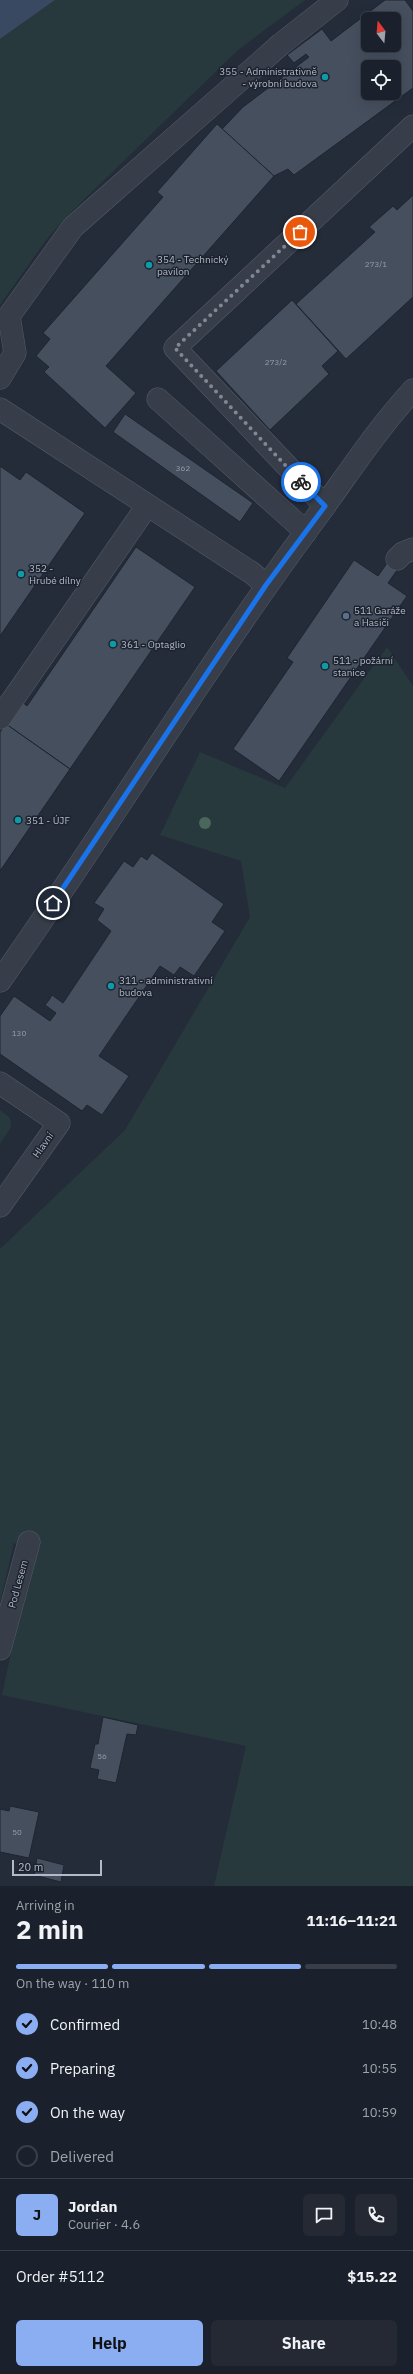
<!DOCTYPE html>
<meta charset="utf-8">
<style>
body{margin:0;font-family:"IBM Plex Sans",sans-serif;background:#242934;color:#f1f3f6;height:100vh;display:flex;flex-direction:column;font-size:15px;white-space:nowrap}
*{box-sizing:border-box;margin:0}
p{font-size:13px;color:#a0a3a9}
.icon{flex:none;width:22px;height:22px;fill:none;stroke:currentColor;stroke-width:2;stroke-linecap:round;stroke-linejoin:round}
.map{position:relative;height:1886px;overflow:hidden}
.side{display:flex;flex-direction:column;background:#1b212c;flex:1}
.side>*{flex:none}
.needle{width:26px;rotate:344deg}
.buttons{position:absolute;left:361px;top:12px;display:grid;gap:8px}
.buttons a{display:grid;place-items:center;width:40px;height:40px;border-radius:6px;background:#1b212c;box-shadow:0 4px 16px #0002,0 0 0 1px #393e48;font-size:20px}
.scale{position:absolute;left:12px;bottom:10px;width:90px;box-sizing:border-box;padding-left:4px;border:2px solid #b3b9c6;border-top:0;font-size:11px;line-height:14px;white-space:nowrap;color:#b3b9c6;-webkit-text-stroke:3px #1c232f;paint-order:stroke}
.pin{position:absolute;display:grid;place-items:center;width:34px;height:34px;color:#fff;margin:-17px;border:2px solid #fff;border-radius:50%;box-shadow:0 1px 4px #0007}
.courier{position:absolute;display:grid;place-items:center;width:40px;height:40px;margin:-20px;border:3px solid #1a73e8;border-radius:50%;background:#fff;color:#222;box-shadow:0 1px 5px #0007}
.overview em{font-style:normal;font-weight:700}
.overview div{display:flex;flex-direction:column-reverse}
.overview{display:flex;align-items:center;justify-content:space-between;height:68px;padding:0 16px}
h1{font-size:26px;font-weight:700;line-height:30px}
.bar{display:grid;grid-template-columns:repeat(4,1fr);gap:6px 4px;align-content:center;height:48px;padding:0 16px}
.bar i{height:5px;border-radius:3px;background:#393e48}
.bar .selected{background:#8badf2}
.bar p{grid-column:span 4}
.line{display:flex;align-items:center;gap:10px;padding:0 16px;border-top:1px solid #393e48}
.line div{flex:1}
.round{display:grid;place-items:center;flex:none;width:42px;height:42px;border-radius:6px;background:#242934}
ol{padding:0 16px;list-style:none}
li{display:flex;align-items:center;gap:12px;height:44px}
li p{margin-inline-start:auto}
li .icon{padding:4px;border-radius:50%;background:#8badf2;color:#111;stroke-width:4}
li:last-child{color:#a0a3a9}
li i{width:22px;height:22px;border:2px solid #393e48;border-radius:50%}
.button{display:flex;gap:8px;margin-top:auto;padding:8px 16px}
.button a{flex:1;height:46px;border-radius:6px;background:#8badf2;color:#111;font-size:16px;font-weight:700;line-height:46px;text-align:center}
.button a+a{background:#242934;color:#f1f3f6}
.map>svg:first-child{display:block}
.green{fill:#27393c}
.water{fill:#394962}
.building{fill:#454f5e;stroke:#1e2531;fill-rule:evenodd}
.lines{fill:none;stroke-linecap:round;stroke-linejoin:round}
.minor-casing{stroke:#555c68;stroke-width:23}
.minor{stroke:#373e4a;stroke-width:22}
.tree{fill:#4b665c}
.done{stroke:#818895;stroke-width:4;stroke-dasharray:0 7.2}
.route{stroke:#1a73e8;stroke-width:5}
.culture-dot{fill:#0f9aa8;stroke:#1c232f;stroke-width:1.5}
.service-dot{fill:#5c6f8a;stroke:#1c232f;stroke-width:1.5}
.labels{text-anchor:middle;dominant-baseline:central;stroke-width:3;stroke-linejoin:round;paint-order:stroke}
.number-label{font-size:8px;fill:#989eac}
.poi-label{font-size:10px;fill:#b3b9c6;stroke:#1c232f;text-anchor:start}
.street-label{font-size:10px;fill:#b3b9c6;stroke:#1c232f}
</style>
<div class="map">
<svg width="413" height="1886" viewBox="0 0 413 1886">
<rect width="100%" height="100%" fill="#242c3a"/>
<g class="green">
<polygon points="55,0 305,0 238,50 67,216 46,240 0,305 0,39"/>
<polygon points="387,647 413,686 413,1886 214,1886 246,1746 2,1695 30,1563 14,1542 0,1603 0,1249 125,1130 250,917 241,861 160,835 200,752 285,788"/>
<polygon points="0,1110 10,1118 11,1127 0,1144"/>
</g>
<polygon class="water" points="0,0 55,0 0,39"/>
<g class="building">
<path d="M385 0H405L413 11V88L294 175 288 169 274 176 222 129 243 107 309 57 306 54 294 63 287 55 322 29 331 41ZM368 19H394V45H368ZM368 67H394V93H368Z"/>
<polygon points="217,124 274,176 106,366 136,393 105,428 44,372 49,367 36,356 50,339 43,333 163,197 157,192"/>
<polygon points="413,195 413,297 346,359 296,304 375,232 369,227 393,206 397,210"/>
<polygon points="292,300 338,351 322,366 329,374 270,430 216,371"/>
<polygon points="125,414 253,503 240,522 113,432"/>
<polygon points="0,466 20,480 26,472 85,513 0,636"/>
<polygon points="136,547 195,587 70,769 6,724 21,701 27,706"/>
<polygon points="392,556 402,563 388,583 407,596 279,781 233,749 293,662 287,658 354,560 378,576"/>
<polygon points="6,724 70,769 0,871 0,732"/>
<polygon points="152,853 224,904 212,922 225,931 194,976 180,967 174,975 160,966 99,1056 129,1076 102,1115 87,1105 82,1111 0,1054 0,1016 14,996 50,1021 56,1013 45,1005 49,1000 52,995 63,1003 111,931 97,920 104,909 94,903 124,861 133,867 141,856 147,860"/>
<polygon points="103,1717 138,1725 136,1735 127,1734 116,1783 97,1779 99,1770 90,1768 95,1744 98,1744"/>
<polygon points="10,1806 39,1812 29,1858 0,1852 0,1809 9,1811"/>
<polygon points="37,1858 64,1865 61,1882 34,1875"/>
</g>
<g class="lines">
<defs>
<g id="minor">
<polyline points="0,378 15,353 9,316 73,227 281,44 337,0"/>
<polyline points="158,399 306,532"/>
<polyline points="0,409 252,573 266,585"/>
<polyline points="325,506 175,348 413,126"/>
<polyline points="397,559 403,553 413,549"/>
<polyline points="0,718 147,506"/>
<path d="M0 981C106 831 201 674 310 526 345 479 373 434 413 390"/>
<polyline points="0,1083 59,1123 0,1206"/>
<polyline points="0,1649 29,1542"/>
</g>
</defs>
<use href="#minor" class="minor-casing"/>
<use href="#minor" class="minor"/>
</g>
<circle class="tree" cx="205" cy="823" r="6"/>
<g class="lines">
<polyline class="done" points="300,232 175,348 301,482"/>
<polyline class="route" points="53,903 266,585 325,506 301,482"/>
</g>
<g class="culture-dot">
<circle cx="325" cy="77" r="4"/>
<circle cx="149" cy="265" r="4"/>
<circle cx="21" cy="574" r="4"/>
<circle cx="113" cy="644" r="4"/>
<circle cx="325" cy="666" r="4"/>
<circle cx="18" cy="820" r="4"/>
<circle cx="111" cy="986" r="4"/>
</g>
<circle class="service-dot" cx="346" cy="616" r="4"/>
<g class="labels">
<g class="number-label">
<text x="376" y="264">273/1</text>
<text x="276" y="362">273/2</text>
<text x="183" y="468">362</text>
<text x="19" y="1033">130</text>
<text x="102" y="1756">56</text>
<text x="17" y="1832">50</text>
</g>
<g class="poi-label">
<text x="317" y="71" text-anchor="end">355 - Administrativně<tspan x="317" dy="12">- výrobní budova</tspan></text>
<text x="157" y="259">354 - Technický<tspan x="157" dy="12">pavilon</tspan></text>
<text x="29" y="568">352 -<tspan x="29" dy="12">Hrubé dílny</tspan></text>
<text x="354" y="610">511 Garáže<tspan x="354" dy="12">a Hasiči</tspan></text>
<text x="121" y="644">361 - Optaglio</text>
<text x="333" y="660">511 - požární<tspan x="333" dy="12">stanice</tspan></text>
<text x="26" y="820">351 - ÚJF</text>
<text x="119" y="980">311 - administrativní<tspan x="119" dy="12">budova</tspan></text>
</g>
<g class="street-label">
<text transform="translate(43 1145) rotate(-55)">Hlavní</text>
<text transform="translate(18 1584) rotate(-75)">Pod Lesem</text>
</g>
</g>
</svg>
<div class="buttons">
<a><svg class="needle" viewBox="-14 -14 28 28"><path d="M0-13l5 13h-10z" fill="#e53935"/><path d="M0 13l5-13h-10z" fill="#a0a3a9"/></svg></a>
<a><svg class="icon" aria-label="locate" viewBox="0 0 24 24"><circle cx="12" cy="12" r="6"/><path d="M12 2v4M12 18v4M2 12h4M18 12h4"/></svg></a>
</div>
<div class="scale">20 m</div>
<div class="pin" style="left:300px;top:232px;background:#ea580c"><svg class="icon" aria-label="bag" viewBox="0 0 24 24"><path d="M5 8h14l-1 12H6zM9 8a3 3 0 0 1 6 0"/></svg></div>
<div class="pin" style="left:53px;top:903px;background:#1f2937"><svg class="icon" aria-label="home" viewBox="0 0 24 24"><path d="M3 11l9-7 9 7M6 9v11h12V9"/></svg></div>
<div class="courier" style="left:301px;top:482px"><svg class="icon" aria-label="bike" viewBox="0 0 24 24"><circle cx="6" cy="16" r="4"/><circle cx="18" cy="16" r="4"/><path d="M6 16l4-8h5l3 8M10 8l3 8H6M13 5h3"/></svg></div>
</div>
<section class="side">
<div class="overview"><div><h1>2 min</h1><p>Arriving in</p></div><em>11:16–11:21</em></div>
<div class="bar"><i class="selected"></i><i class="selected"></i><i class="selected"></i><i></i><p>On the way · 110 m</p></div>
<ol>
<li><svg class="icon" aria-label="check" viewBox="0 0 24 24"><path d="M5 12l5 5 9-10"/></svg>Confirmed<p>10:48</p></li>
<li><svg class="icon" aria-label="check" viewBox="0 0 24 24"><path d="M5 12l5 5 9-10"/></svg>Preparing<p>10:55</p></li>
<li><svg class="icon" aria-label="check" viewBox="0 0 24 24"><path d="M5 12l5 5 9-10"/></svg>On the way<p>10:59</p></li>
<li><i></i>Delivered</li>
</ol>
<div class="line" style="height:72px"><b class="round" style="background:#8badf2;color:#111">J</b><div><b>Jordan</b><p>Courier · 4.6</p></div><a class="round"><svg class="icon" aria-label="chat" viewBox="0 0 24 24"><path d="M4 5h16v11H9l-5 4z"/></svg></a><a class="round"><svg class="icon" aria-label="phone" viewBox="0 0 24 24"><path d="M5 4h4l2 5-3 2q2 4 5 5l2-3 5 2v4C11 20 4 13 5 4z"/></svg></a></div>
<div class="line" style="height:52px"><div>Order #5112</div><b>$15.22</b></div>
<div class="button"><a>Help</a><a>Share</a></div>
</section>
